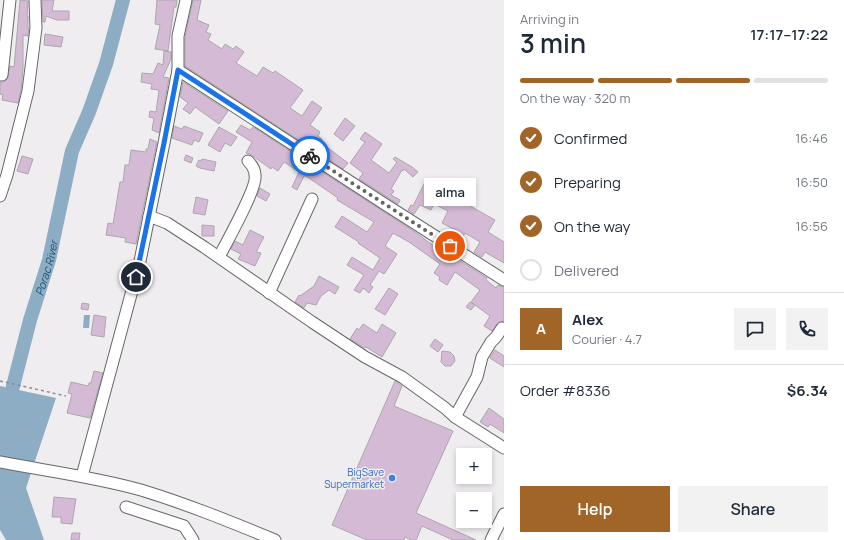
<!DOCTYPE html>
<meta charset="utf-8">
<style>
body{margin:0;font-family:Manrope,sans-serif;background:#f2f2f3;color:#1f2937;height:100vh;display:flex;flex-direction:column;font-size:15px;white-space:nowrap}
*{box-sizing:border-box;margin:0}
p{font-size:13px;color:#747a83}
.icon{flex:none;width:22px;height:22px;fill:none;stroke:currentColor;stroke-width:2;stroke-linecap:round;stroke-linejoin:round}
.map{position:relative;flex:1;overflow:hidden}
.details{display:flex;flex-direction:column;background:#fff;width:340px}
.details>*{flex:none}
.controls{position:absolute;left:456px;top:448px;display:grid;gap:8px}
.controls a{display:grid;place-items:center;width:36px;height:36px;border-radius:0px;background:#fff;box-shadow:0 2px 6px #0003;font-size:20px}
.pin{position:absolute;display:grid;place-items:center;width:34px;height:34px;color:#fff;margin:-17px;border:2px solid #fff;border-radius:50%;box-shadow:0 1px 4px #0007}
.courier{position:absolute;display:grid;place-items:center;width:40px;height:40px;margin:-20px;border:3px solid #1a73e8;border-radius:50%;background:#fff;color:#222;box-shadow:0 1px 5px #0007}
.bubble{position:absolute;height:28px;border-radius:0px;background:#fff;box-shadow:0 2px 6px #0003;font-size:13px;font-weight:600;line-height:28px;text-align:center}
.head em{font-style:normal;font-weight:600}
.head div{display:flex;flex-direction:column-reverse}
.head{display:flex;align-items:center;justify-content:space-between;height:68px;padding:0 16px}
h1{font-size:26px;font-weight:600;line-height:30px}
.bar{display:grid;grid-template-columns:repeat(4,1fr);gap:6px 4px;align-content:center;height:48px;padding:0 16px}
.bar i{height:5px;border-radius:3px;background:#e0e1e3}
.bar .selected{background:#a16527}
.bar p{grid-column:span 4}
.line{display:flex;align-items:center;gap:10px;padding:0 16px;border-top:1px solid #e0e1e3}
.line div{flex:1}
.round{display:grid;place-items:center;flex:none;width:42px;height:42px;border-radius:0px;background:#f2f2f3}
ol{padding:0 16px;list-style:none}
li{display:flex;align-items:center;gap:12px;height:44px}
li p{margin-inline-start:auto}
li .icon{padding:4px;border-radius:50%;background:#a16527;color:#fff;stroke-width:4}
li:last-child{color:#747a83}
li i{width:22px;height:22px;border:2px solid #e0e1e3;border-radius:50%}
.action{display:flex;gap:8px;margin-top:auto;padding:8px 16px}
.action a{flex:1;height:46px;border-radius:0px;background:#a16527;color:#fff;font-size:16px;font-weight:600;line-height:46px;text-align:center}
.action a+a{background:#f2f2f3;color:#1f2937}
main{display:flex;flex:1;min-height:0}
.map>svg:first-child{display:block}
.water{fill:#8dadc4}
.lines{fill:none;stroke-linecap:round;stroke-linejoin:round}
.river{stroke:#8dadc4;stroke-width:14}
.building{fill:#d5bad6;stroke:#aaa8aa}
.minor-casing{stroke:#676668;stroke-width:13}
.path{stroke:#8d8b8d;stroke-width:1.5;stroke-dasharray:3 3;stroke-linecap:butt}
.minor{stroke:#fff;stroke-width:11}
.done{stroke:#646364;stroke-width:4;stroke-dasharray:0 7.2}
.route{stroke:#1a73e8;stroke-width:5}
.shop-dot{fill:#3f7fe0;stroke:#efedf0;stroke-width:1.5}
.labels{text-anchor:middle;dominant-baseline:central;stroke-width:3;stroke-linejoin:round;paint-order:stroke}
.shop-label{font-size:10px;fill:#366cbe;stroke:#efedf0;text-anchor:end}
.water-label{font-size:11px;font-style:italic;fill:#1d5273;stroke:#efedf0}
</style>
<main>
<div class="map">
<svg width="504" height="540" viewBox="0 0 504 540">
<rect width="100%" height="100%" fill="#efedf0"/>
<g class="water">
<polygon points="84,315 90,315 89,328 83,328"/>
<polygon points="0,386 56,398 26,488 44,540 6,540 0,530"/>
</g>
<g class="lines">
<path class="river" id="s1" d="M10 406 11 394 30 320 49 260 72 151 89 112 106 64 123 0"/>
</g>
<g class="building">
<polygon points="20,0 28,1 27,16 28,16 28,28 29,28 28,36 23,35 23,68 21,90 18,103 2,100 3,95 0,94 0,82 4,82 7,79 10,66 14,67"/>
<polygon points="42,0 54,0 52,11 69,11 69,20 57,20 46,16 45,22 43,22"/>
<polygon points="157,0 177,0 176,7 174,7 168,51 155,49 160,25 155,24"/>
<polygon points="193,0 201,0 197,20 209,25 206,32 211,34 208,40 222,49 225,44 233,49 236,46 244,52 236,63 257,76 263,67 273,73 275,71 303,90 290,108 302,116 312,101 322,108 310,125 320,132 318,136 322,139 320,142 348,163 343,169 185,66 185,37"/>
<polygon points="45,34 63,37 61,47 44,45"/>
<polygon points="164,51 171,52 171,59 163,77 169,78 159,133 152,130 154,118 149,117 150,111 156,112 159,90 151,89 152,84 141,82 142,73 153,74 158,63 163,65"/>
<polygon points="183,82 228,111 219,124 195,107 190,114 183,109 188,103 180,97"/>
<polygon points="345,118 355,126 343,141 334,134"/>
<polygon points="241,125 250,130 253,127 415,232 434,246 435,245 487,278 486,280 496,288 498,285 504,287 504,321 499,322 492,331 484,326 490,316 471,302 480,290 455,272 447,285 439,280 440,277 434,273 440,264 409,242 393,233 385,246 397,254 390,265 384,274 379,271 370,285 373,287 369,293 363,288 360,293 354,290 364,275 347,265 352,257 373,270 380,258 358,243 359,242 335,227 342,216 367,232 374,222 337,200 338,198 306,176 304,176 297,190 292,187 299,172 284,162 278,171 272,167 271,169 250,154 246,153 252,142 236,132"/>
<polygon points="174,126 182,129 184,126 203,133 199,142 194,140 192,145 172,138"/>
<polygon points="219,127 237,137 231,146 225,143 220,152 208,145"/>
<polygon points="365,132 382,144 371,160 389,173 397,162 393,159 395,157 412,167 418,172 413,177 404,169 403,171 402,170 391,189 394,191 391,195 400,200 398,204 359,179 363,173 350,163 365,142 360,139"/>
<polygon points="150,139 157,142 136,244 125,242 126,238 106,235 108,223 113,224 120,182 123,182 125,165 129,165 131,150 146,152 146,149 148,149"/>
<polygon points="186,155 193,158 191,163 184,160"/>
<polygon points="22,156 33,159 28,174 17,171"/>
<polygon points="202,159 216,162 214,171 200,168 196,166 199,160 201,161"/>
<polygon points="425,182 441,190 440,194 452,201 454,197 495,220 488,232 504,242 504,263 485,252 482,257 474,252 480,242 465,233 462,238 457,235 459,232 442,223 448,211 434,204 431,210 420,205 414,214 408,210 411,205 413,206"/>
<polygon points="260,188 270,194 266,201 257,196"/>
<polygon points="196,197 208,200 205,215 193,213"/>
<polygon points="202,225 214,226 214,236 202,236"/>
<polygon points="250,230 264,237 256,252 261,253 255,266 238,259 241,254 231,249 235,241 243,245"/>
<polygon points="319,276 339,287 335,294 329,290 321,296 316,305 307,303 304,308 295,302 299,295 300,296 314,286"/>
<polygon points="389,288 398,294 385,315 375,309"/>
<polygon points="470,302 475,305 471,310 466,307"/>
<polygon points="82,303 89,304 88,310 81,309"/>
<polygon points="94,315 106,317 104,337 91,335"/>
<polygon points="363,324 377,333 382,324 396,333 382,357 366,347 365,348 350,339 357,328 359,330"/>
<polygon points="435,339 443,345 438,352 430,346"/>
<polygon points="495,350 504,356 504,367 490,358"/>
<polygon points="442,351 450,352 454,356 455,361 451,366 445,366 441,362"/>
<polygon points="94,371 103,373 90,418 67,413 72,394 68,393 71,382 88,386 89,383 91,383"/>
<polygon points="395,381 402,386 394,406 453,431 416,513 476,540 453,540 422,526 416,540 411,540 405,537 404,540 367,540 332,525"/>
<polygon points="489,408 504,419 504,433 490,424 488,427 480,422"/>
<polygon points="54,497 76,499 72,524 61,523 61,517 52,517"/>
<polygon points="72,533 80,533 79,540 71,540"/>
</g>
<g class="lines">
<defs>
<g id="minor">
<polyline points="178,70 383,203 504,280"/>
<polyline points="2,75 10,0"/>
<polyline points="0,196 7,175 28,91 36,28 35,0"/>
<polyline points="149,216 167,223 204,247 312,322 365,357 402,377 445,408 455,417 504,448"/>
<path d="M219 257C226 243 258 187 255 175 255 170 252 165 248 161"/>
<polyline points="269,293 312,199"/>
<polyline points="455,417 477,377 482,357 491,342 496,337 502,328"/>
<path d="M0 462C47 471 95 477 141 490 187 504 231 522 275 540"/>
<polyline points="82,476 140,261 164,143 178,70 178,36 186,0"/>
<polyline points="126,507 184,526 193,540"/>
<polyline points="491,540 504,514"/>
</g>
</defs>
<use href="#minor" class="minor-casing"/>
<polyline class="path" points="0,381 66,396"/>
<use href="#minor" class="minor"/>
</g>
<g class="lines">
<polyline class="done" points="310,156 450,246"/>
<polyline class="route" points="136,277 164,143 178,70 310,156"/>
</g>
<circle class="shop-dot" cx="392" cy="478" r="4"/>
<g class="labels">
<g class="shop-label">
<text x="384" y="472">BigSave<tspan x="384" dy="12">Supermarket</tspan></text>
</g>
<g class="water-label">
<text stroke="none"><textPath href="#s1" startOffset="143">Porac River</textPath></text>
</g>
</g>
</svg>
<div class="controls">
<a>+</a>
<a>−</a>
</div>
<div class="pin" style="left:450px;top:246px;background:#ea580c"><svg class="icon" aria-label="bag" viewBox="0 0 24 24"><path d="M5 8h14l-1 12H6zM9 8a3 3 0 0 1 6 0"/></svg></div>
<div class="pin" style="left:136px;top:277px;background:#1f2937"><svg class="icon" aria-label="home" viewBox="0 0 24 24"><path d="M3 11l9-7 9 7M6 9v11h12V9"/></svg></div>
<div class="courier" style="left:310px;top:156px"><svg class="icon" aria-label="bike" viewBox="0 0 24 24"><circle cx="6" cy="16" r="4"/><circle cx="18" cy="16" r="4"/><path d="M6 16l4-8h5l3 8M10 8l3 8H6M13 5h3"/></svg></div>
<div class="bubble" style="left:424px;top:178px;width:52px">alma</div>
</div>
<section class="details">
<div class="head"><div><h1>3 min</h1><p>Arriving in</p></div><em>17:17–17:22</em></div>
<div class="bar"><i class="selected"></i><i class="selected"></i><i class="selected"></i><i></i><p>On the way · 320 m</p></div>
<ol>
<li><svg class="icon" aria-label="check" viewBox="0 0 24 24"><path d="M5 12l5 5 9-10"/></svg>Confirmed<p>16:46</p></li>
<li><svg class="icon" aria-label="check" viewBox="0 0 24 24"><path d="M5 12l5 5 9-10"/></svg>Preparing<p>16:50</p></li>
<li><svg class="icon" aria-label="check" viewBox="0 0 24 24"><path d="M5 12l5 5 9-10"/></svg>On the way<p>16:56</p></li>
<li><i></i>Delivered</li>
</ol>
<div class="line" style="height:72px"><b class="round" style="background:#a16527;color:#fff">A</b><div><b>Alex</b><p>Courier · 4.7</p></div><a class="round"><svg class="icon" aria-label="chat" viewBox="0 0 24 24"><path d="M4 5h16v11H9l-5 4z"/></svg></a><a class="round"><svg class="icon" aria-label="phone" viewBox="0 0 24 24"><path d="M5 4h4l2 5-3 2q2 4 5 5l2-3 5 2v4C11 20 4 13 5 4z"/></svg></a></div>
<div class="line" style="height:52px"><div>Order #8336</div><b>$6.34</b></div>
<div class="action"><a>Help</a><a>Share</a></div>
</section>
</main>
